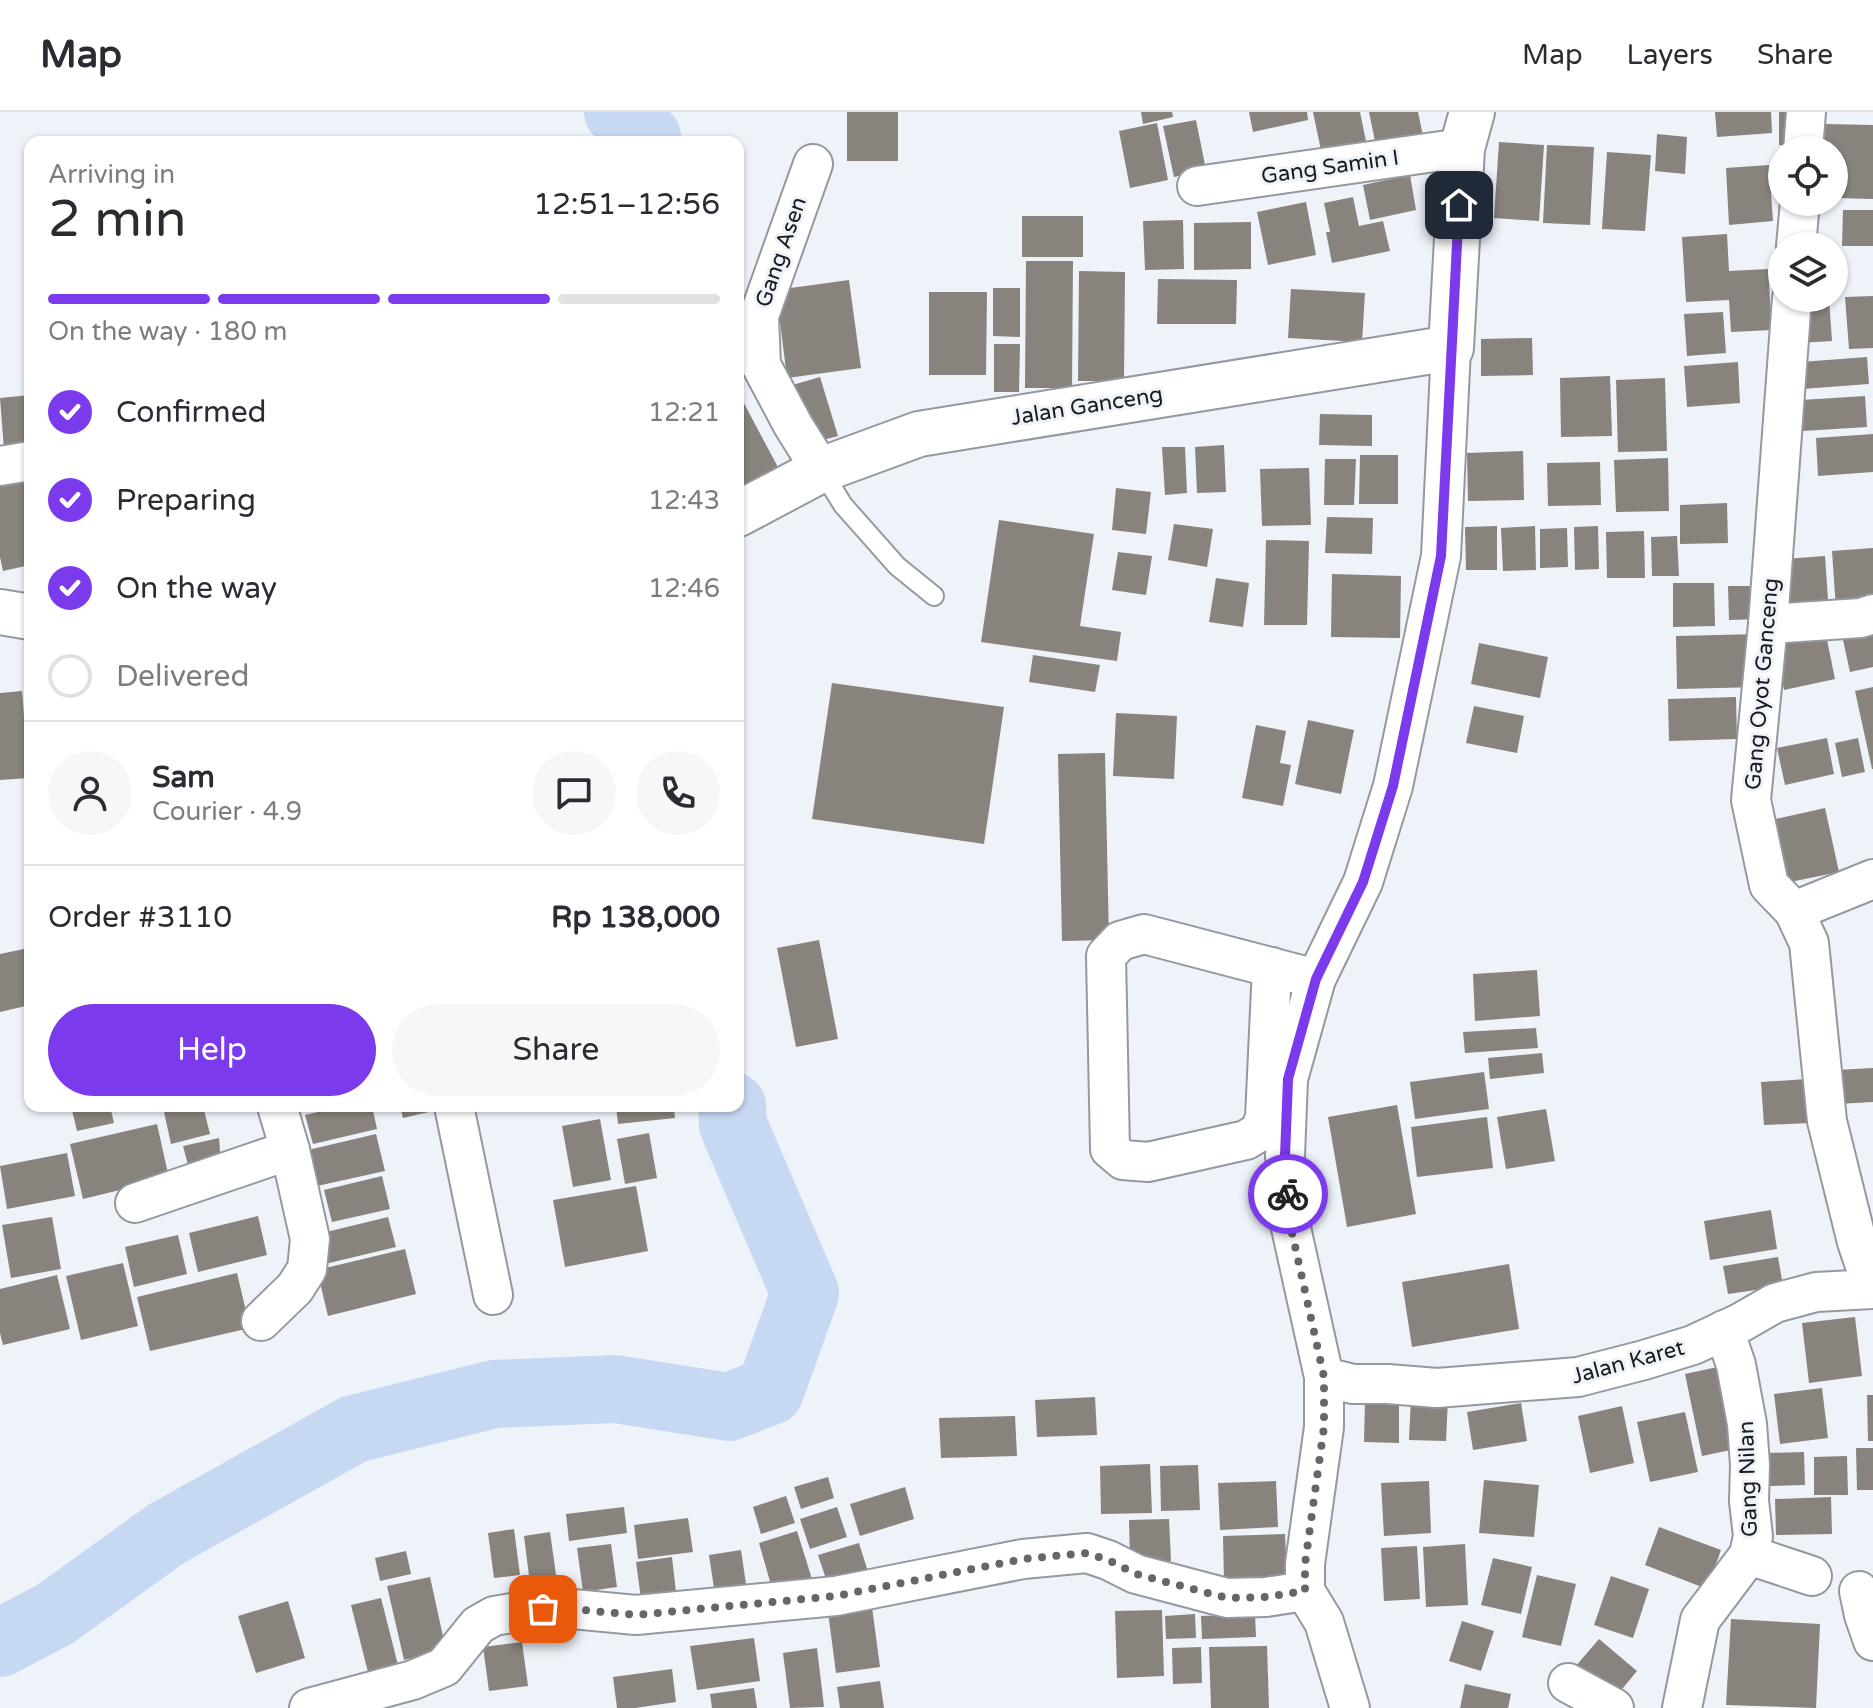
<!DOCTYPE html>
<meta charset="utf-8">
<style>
body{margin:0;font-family:"Varela Round",sans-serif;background:#f7f7f7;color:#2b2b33;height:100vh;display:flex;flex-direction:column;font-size:30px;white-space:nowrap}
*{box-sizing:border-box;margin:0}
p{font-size:26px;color:#7c7c81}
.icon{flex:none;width:44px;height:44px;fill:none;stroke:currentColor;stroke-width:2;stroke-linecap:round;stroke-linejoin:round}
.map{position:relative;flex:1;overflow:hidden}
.sheet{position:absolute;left:24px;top:24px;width:720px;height:976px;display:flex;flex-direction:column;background:#fff;border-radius:16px;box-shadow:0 2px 6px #0004}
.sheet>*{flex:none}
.buttons{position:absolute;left:1768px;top:24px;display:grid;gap:16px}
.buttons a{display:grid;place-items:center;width:80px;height:80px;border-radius:50%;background:#fff;box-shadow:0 2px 6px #0004;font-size:40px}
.pin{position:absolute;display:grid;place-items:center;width:68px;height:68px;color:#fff;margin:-34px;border-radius:16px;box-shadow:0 4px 12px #0006}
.courier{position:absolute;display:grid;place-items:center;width:80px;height:80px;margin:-40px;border:6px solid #7c3aed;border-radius:50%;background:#fff;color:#222;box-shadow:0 2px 10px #0007}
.headline em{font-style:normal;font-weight:600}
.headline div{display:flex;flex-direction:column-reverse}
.headline{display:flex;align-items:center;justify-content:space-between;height:136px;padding:0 24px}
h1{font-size:52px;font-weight:600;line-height:60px}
.bar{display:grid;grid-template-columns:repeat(4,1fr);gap:12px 8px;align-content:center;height:96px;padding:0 24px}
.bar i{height:10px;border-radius:6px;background:#e1e1e2}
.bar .active{background:#7c3aed}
.bar p{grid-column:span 4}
.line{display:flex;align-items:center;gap:20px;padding:0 24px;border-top:2px solid #e1e1e2}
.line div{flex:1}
.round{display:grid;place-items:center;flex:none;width:84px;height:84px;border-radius:42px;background:#f7f7f7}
ol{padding:0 24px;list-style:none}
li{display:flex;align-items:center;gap:24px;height:88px}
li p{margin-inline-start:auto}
li .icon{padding:8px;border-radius:50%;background:#7c3aed;color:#fff;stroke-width:4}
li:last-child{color:#7c7c81}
li i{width:44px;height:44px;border:4px solid #e1e1e2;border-radius:50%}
.primary-button{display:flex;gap:16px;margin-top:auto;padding:16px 24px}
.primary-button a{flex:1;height:92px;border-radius:48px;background:#7c3aed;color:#fff;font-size:32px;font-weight:600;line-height:92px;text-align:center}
.primary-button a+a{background:#f7f7f7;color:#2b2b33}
header{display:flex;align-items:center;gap:48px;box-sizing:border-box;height:112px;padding:0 40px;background:#fff;border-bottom:2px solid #e1e1e2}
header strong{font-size:38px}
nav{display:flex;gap:44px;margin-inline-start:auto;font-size:28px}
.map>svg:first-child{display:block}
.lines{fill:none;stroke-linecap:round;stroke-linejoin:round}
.river{stroke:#c7d8f2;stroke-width:68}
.building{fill:#88837c}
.lane-casing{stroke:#94989f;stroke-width:22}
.street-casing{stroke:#94989f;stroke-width:42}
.secondary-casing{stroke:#94989f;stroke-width:48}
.lane{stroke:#fff;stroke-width:18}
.street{stroke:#fff;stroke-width:38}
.secondary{stroke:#fff;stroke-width:44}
.done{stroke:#64666a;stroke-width:8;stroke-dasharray:0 14.4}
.route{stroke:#7c3aed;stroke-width:10}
.labels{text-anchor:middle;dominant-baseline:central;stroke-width:6;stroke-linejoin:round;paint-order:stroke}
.street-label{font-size:22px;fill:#191a1d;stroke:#eef3fa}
</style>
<header>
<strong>Map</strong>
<nav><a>Map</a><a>Layers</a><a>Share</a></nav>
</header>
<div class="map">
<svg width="1873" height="1596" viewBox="0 0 1873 1596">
<rect width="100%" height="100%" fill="#eef3fa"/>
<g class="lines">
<g class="river">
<polyline points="618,0 647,25 648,30"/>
<polyline points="0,1531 55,1502 166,1422 354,1317 494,1282 615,1277 729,1295 770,1279 805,1181 733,1013 732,994"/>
</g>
</g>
<g class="building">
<rect x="847" y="0" width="51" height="49"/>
<polygon points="1141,0 1172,0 1173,5 1143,12"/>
<polygon points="1249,0 1307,0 1308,8 1253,20"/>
<polygon points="1313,0 1360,0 1367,34 1322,43"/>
<polygon points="1369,0 1418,0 1423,24 1376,34"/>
<polygon points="1715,0 1771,0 1772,21 1717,25"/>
<polygon points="1779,0 1797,0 1796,34 1779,33"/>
<polygon points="1196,8 1206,58 1174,65 1163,14"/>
<polygon points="1157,11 1168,68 1130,76 1119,19"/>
<polygon points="1825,12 1873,13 1873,87 1834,86 1834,38 1825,38"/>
<polygon points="1657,22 1687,25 1685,62 1655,59"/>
<polygon points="1499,30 1544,33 1539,109 1494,106"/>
<polygon points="1547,33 1594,35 1590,113 1543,111"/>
<polygon points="1607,40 1651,43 1645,119 1602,117"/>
<polygon points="1769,53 1773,109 1729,113 1726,56"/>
<polygon points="1410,63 1416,98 1370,108 1363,73"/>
<polygon points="1353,85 1359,114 1383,109 1390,139 1332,151 1326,120 1330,120 1324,91"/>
<polygon points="1306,90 1316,143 1268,153 1257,100"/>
<polygon points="1843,98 1873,98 1873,134 1842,134"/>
<rect x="1022" y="104" width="61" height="41"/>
<polygon points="1183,108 1184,157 1145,158 1143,109"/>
<polygon points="1251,110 1251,157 1194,158 1194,111"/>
<polygon points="1727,122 1729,159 1768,157 1772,218 1731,220 1729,188 1686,190 1682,125"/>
<polygon points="1026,149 1073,149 1072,276 1025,276"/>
<polygon points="1079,159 1125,160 1124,269 1078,269"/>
<polygon points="1158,167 1237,168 1236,212 1157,212"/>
<polygon points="849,168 861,256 787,266 776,178"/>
<polygon points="993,176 1020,176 1020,225 993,224"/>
<polygon points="1291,177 1365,181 1362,230 1288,226"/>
<polygon points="929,180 987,180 986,263 929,263"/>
<polygon points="1873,184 1873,236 1849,237 1845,185"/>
<polygon points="1829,187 1832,229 1800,231 1797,189"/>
<polygon points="1723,200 1726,241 1687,244 1684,202"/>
<polygon points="1532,226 1533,263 1481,264 1481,227"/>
<polygon points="994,232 1020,232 1019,280 994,280"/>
<polygon points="1867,245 1869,272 1802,277 1801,250"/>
<polygon points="1738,250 1740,291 1687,295 1684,254"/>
<polygon points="1610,264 1612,324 1561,325 1560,266"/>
<polygon points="820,265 838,324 805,333 789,274"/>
<polygon points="1665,266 1667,339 1618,340 1616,268"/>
<polygon points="738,280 780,359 738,382"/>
<polygon points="30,283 30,334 4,337 0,286"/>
<polygon points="1865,284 1867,315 1803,319 1801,288"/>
<polygon points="1320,302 1372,303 1372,334 1319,333"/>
<polygon points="1873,322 1873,360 1818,364 1816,326"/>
<polygon points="1224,333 1226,380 1197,381 1195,335"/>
<polygon points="1162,335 1185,335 1187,381 1165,383"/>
<polygon points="1523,339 1524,388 1468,389 1467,341"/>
<polygon points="1360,343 1398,343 1398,392 1359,392"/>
<polygon points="1668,346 1669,399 1616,400 1614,348"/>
<polygon points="1325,347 1356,347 1354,393 1324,393"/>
<polygon points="1600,350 1601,393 1548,394 1547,351"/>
<polygon points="1309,356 1311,413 1262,414 1260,357"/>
<polygon points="30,369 30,453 3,459 0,445 0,375"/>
<polygon points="1116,376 1151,380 1146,422 1112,418"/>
<polygon points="1727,391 1728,431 1680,432 1680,393"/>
<polygon points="1327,405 1373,406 1372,442 1325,441"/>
<polygon points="999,408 1094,422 1080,514 1121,520 1117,549 981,530"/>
<polygon points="1174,412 1213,417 1207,455 1168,448"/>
<polygon points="1497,414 1497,458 1466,458 1465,415"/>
<polygon points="1535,414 1536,458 1503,459 1501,416"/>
<polygon points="1598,414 1599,457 1575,458 1574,415"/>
<polygon points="1567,416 1568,455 1540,456 1540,417"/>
<polygon points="1644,419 1645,466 1607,466 1606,420"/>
<polygon points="1677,424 1679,464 1652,464 1651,425"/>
<polygon points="1266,428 1309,429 1307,513 1264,513"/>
<polygon points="1873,436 1873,495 1836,498 1832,439"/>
<polygon points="1118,440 1152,444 1146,483 1112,478"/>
<polygon points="1825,444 1829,502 1788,504 1784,447"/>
<polygon points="1332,462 1401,464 1400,526 1331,525"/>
<polygon points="1216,466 1249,471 1243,515 1209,510"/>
<polygon points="1673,471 1714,471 1715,514 1673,515"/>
<polygon points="1728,474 1759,474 1760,507 1729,508"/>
<polygon points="1873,512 1873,555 1850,560 1841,519"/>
<polygon points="1824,513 1835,567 1784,578 1772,524"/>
<polygon points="1760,522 1761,575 1677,577 1676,524"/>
<polygon points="1479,531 1548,545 1540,586 1471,572"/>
<polygon points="1033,543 1100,553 1095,580 1029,570"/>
<polygon points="832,571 1004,595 984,732 812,707"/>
<polygon points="1873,575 1873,657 1872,657 1855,579"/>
<polygon points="22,579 29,666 0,668 0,581"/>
<polygon points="1736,585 1737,627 1669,629 1668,587"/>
<polygon points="1474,594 1524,604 1517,641 1466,631"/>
<polygon points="1116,601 1177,604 1174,667 1113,664"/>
<polygon points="1308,608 1354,618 1341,682 1295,672"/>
<polygon points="1256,613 1286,619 1280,651 1291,653 1283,694 1242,686"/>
<polygon points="1827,626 1834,662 1785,673 1777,636"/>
<polygon points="1858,626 1865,660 1842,665 1835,631"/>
<polygon points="1105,641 1109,828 1062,829 1058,642"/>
<polygon points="1825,696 1839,760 1776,773 1762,710"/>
<polygon points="819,828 838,927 796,935 777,836"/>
<polygon points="24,837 30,863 30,893 0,900 0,842"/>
<polygon points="1537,858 1540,904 1475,909 1473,862"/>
<polygon points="1536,916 1538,936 1465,941 1463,920"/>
<polygon points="1542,941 1544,961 1490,967 1488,946"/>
<polygon points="1873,956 1873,990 1838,992 1836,958"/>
<polygon points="1484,960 1489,997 1415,1007 1410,970"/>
<polygon points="1807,967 1810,1011 1764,1013 1761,970"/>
<polygon points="1397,993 1416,1102 1347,1115 1328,1005"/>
<polygon points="71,994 110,994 114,1011 77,1019"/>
<polygon points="190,994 203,994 210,1022 171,1032 164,1000"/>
<polygon points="343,994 372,994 377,1017 313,1032 305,1003"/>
<polygon points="400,994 450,994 450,995 403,1006"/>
<polygon points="616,994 674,994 675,1006 618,1012"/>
<polygon points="1546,997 1555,1049 1506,1057 1497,1005"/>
<polygon points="1487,1005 1493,1056 1417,1065 1411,1015"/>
<polygon points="600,1007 611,1068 573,1075 562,1014"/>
<polygon points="157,1012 169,1066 83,1087 70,1032"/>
<polygon points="649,1021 657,1066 625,1072 617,1027"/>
<polygon points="376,1022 385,1059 317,1074 308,1038"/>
<polygon points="219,1026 221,1052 189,1057 183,1034"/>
<polygon points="67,1041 75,1084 7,1097 0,1054"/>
<polygon points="382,1064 390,1097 332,1110 324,1078"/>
<polygon points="636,1074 648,1139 565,1155 553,1088"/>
<polygon points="1771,1098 1777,1137 1710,1148 1704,1109"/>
<polygon points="258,1104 267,1143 198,1160 189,1121"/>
<polygon points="52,1105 61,1157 11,1166 2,1113"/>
<polygon points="388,1105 396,1135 325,1152 318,1122"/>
<polygon points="178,1123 187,1162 134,1175 125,1135"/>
<polygon points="405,1137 416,1182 328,1204 317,1158"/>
<polygon points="1778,1145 1783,1174 1728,1182 1723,1154"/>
<polygon points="123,1151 138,1214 81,1228 66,1164"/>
<polygon points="1509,1152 1519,1217 1412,1235 1402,1170"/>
<polygon points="237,1161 250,1216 150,1239 137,1185"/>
<polygon points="57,1163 70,1217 3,1233 0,1221 0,1177"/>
<polygon points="1855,1205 1862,1264 1809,1271 1802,1211"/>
<polygon points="1727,1253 1745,1335 1702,1344 1685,1262"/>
<polygon points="1822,1276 1828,1326 1780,1332 1774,1282"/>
<polygon points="1867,1283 1873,1283 1873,1329 1868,1329"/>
<polygon points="1095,1285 1097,1323 1037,1325 1035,1288"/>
<polygon points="1411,1285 1448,1287 1446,1329 1409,1328"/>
<polygon points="1365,1287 1399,1287 1399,1331 1364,1330"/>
<polygon points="1521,1291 1527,1329 1473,1338 1467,1300"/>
<polygon points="1622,1294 1634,1351 1590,1361 1578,1304"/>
<polygon points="1685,1300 1698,1360 1650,1370 1637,1310"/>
<polygon points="1015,1304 1017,1344 941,1346 939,1306"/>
<polygon points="1856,1336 1873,1336 1873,1378 1857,1378"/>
<polygon points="1804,1340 1805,1373 1765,1374 1764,1341"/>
<polygon points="1847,1344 1848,1383 1814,1383 1814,1345"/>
<polygon points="1150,1352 1152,1401 1101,1402 1100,1354"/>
<polygon points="1198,1353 1200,1398 1161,1399 1160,1354"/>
<polygon points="828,1365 834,1386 801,1397 794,1375"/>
<polygon points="1484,1368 1539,1373 1534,1425 1479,1421"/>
<polygon points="1276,1369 1278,1415 1220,1418 1218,1371"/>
<polygon points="1429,1369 1431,1421 1384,1424 1381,1371"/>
<polygon points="905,1375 914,1407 860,1424 850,1392"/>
<polygon points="786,1384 795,1411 761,1422 753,1395"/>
<polygon points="1831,1385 1832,1422 1776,1423 1775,1387"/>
<polygon points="624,1395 627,1421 569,1429 566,1402"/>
<polygon points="837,1395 847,1425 810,1437 800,1407"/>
<polygon points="688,1406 693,1440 638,1447 634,1413"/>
<polygon points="1169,1407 1171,1449 1130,1450 1129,1408"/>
<polygon points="1659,1415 1721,1438 1707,1477 1645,1453"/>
<polygon points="514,1417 520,1463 494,1466 488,1421"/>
<polygon points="797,1419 812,1467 773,1480 759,1431"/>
<polygon points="550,1420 558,1477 531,1480 524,1424"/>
<polygon points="1285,1422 1287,1467 1224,1470 1223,1424"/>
<polygon points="859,1431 869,1463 829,1476 818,1443"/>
<polygon points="611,1432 617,1475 583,1480 577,1436"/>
<polygon points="1465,1432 1468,1493 1426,1495 1423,1435"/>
<polygon points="1417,1434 1420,1487 1384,1489 1381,1436"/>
<polygon points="741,1438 747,1479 715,1483 709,1443"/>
<polygon points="406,1439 411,1462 380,1469 375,1446"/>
<polygon points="672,1445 677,1489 642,1494 636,1450"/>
<polygon points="1493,1446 1532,1455 1521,1502 1481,1493"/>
<polygon points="1537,1463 1576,1472 1561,1534 1522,1525"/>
<polygon points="1611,1464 1649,1477 1633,1526 1594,1513"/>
<polygon points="430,1465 446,1538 404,1548 387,1474"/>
<polygon points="381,1486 399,1557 369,1564 351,1493"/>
<polygon points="288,1489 305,1546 256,1561 238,1504"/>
<polygon points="872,1495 880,1555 836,1561 828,1500"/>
<polygon points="1162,1498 1164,1564 1117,1566 1115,1499"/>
<polygon points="1195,1502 1196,1526 1166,1527 1165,1504"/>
<polygon points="1255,1502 1256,1525 1202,1527 1201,1504"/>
<polygon points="1731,1507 1820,1512 1816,1596 1726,1593"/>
<polygon points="1462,1509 1494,1519 1481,1559 1449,1549"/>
<polygon points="754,1526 760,1569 697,1578 690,1534"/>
<polygon points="1599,1527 1637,1559 1614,1587 1575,1555"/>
<polygon points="522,1530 528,1574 489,1579 483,1535"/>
<polygon points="1267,1534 1269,1596 1211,1596 1209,1535"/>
<polygon points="1201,1535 1202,1571 1173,1572 1172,1536"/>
<polygon points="817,1536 824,1595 790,1596 783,1541"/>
<polygon points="672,1557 676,1590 635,1596 617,1596 613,1565"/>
<polygon points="880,1569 884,1596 840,1596 837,1575"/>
<polygon points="1465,1572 1511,1582 1508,1596 1460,1596"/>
<polygon points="754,1576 757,1596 712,1596 710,1582"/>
</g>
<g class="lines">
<defs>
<polyline id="lane" points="822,359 843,393 897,454 934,484"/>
<g id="street">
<polyline points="1803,38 1806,0"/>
<polyline points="813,52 759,204 761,253 793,313 821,358"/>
<polyline points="1197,74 1462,36"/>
<polyline points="1796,134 1800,90"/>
<polyline points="0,354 30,349"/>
<polyline points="1768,512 1861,506 1873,502"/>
<polyline points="1794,799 1873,767"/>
<polyline points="1272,855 1265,1006 1259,1020 1246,1028 1148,1050 1123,1048 1110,1037 1106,844 1120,829 1144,822 1316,867"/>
<polyline points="454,994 493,1183"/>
<polyline points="135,1091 290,1038"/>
<polyline points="261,1209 295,1176 307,1157 310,1127 290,1038 277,994"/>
<polyline points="1324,1265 1353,1272 1388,1272 1437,1276 1578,1265 1644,1248 1693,1233 1740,1211 1775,1191 1816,1180 1873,1177 1857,1130 1827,1009 1809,831 1794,799 1769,773 1751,688 1768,512 1792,186"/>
<polyline points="1749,1443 1812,1464"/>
<polyline points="1859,1479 1864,1503 1873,1529"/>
<polyline points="1568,1571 1614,1596"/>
<polyline points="309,1596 413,1568 444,1555 478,1513 494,1504 524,1499 562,1496 636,1503 836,1484 1023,1447 1087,1441 1108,1448 1136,1462 1227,1486 1266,1485 1305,1479"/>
<polyline points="1350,1596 1324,1510 1305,1479 1305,1452 1324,1315 1324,1265 1291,1116 1285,1044 1288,967 1316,867 1363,770 1393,674 1441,444 1451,236"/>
<polyline points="1682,1596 1700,1508 1749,1443 1753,1424 1749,1389 1750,1353 1747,1312 1736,1253 1724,1218"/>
</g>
<g id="secondary">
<polyline points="738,402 821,358 919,322 1451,236 1462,36 1472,0"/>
<polyline points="0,500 30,505"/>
</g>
</defs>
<use href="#lane" class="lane-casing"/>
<use href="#street" class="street-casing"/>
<use href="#secondary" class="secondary-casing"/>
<use href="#lane" class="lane"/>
<use href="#street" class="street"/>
<use href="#secondary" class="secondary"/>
</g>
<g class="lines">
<polyline class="done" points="543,1497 562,1496 636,1503 836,1484 1023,1447 1087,1441 1108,1448 1136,1462 1227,1486 1266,1485 1305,1479 1305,1452 1324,1315 1324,1265 1291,1116 1288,1082"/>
<polyline class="route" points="1288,1082 1285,1044 1288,967 1316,867 1363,770 1393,674 1441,444 1459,93"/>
</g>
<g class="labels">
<g class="street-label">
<text transform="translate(1330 55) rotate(-8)">Gang Samin I</text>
<text transform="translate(781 140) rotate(-71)">Gang Asen</text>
<text transform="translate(1087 294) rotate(-9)">Jalan Ganceng</text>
<text transform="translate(1762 572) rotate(-85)">Gang Oyot Ganceng</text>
<text transform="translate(1628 1250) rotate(-15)">Jalan Karet</text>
<text transform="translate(1748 1367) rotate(-92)">Gang Nilan</text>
</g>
</g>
</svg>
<div class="buttons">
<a><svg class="icon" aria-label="locate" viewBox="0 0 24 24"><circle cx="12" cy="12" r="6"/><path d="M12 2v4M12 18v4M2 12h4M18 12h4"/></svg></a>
<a><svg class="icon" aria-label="layers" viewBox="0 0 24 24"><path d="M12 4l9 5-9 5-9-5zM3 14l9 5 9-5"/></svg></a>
</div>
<div class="pin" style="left:543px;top:1497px;background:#ea580c"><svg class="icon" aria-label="bag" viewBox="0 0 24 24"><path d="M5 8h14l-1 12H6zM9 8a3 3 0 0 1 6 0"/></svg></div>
<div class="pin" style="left:1459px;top:93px;background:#1f2937"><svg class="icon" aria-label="home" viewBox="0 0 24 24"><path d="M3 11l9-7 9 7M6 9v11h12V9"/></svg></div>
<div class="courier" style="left:1288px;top:1082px"><svg class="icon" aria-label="bike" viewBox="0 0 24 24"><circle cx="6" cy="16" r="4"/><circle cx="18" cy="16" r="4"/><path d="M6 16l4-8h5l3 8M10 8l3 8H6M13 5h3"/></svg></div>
<section class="sheet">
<div class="headline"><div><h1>2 min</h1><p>Arriving in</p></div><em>12:51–12:56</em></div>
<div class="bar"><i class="active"></i><i class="active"></i><i class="active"></i><i></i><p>On the way · 180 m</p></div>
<ol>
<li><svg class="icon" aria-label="check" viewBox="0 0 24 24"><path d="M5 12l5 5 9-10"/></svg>Confirmed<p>12:21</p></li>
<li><svg class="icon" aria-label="check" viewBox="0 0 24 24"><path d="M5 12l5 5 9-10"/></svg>Preparing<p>12:43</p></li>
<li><svg class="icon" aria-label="check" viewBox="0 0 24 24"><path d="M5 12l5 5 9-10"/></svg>On the way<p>12:46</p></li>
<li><i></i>Delivered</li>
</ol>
<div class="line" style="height:144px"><a class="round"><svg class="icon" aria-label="person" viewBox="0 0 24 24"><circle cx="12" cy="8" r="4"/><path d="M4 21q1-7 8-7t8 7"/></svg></a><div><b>Sam</b><p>Courier · 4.9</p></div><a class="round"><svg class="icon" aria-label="chat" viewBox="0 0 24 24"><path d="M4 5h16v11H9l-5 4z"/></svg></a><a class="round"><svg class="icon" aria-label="phone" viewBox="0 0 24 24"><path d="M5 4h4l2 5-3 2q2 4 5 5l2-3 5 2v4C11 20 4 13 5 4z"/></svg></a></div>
<div class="line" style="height:104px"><div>Order #3110</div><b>Rp 138,000</b></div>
<div class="primary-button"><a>Help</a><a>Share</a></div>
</section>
</div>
